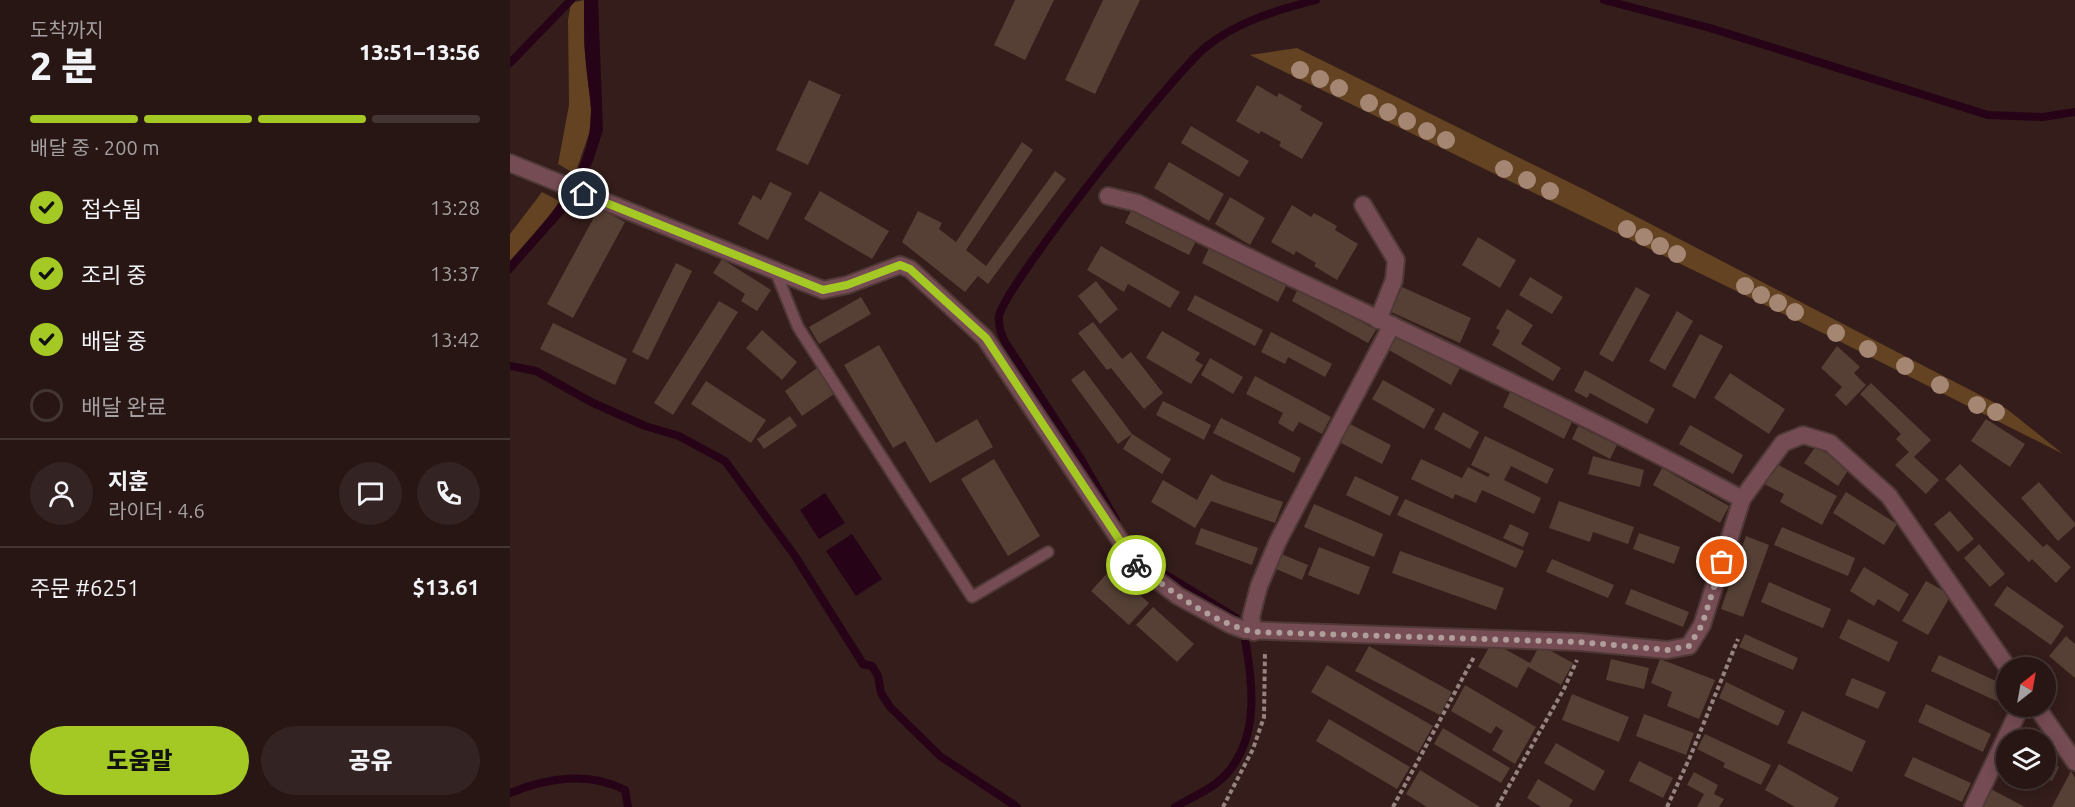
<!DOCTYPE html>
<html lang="ko">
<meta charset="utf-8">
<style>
body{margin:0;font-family:Ubuntu,"Noto Sans KR",sans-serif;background:#332322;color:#f1f3f6;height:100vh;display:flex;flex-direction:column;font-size:22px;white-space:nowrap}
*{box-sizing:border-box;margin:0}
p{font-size:20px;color:#a49fa0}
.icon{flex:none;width:33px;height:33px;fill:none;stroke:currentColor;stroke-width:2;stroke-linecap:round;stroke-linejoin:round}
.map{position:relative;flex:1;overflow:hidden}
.sheet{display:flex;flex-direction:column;background:#271614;width:510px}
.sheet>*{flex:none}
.needle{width:39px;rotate:31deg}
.buttons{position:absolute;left:1486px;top:657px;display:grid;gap:12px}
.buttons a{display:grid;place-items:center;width:60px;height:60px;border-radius:50%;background:#271614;box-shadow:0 3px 15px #0003,0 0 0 2px #433534;font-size:30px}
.pin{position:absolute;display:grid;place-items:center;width:51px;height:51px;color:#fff;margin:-26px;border:3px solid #fff;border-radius:50%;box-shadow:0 2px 6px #0007}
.courier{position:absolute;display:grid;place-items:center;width:60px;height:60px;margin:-30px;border:4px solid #a4c824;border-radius:50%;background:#fff;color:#222;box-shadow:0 2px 8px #0007}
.summary em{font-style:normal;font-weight:800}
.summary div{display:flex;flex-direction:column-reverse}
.summary{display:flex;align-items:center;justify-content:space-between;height:102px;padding:0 30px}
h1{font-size:39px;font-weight:800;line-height:45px}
.bar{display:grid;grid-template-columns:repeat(4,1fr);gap:9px 6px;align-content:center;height:72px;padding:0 30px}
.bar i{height:8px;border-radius:4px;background:#433534}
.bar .on{background:#a4c824}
.bar p{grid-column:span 4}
.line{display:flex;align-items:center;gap:15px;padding:0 30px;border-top:2px solid #433534}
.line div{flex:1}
.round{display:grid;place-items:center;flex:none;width:63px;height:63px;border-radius:32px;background:#332322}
ol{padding:0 30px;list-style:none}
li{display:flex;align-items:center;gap:18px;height:66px}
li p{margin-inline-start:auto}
li .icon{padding:6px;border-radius:50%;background:#a4c824;color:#111;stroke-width:4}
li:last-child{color:#a49fa0}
li i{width:33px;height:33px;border:3px solid #433534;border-radius:50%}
.action{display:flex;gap:12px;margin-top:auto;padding:12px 30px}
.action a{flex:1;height:69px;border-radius:36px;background:#a4c824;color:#111;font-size:24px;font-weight:800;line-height:69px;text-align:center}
.action a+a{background:#332322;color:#f1f3f6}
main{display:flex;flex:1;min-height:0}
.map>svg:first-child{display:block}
.green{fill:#634322}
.water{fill:#260317}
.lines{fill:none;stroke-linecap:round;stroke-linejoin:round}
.stream{stroke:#260317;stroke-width:8}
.building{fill:#564035}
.service-casing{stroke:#4f3936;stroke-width:14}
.minor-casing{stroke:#4f3936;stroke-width:20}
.path{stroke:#968381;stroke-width:4;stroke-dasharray:4.5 3;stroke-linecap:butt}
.service{stroke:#764c54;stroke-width:10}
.minor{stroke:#764c54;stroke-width:16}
.tree{fill:#a48673}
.done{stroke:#b09e9b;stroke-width:6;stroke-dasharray:0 10.8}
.route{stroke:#a4c824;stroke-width:8}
</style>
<main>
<section class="sheet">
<div class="summary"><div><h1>2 분</h1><p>도착까지</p></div><em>13:51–13:56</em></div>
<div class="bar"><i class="on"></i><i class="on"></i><i class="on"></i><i></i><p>배달 중 · 200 m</p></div>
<ol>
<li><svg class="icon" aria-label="check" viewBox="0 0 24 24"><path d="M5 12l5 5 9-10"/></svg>접수됨<p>13:28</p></li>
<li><svg class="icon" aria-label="check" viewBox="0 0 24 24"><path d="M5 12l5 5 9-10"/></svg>조리 중<p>13:37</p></li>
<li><svg class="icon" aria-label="check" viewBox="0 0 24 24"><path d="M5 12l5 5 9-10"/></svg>배달 중<p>13:42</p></li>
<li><i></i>배달 완료</li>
</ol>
<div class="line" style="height:108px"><a class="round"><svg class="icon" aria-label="person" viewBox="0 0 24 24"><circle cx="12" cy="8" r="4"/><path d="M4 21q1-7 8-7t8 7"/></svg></a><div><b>지훈</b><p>라이더 · 4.6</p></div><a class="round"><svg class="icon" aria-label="chat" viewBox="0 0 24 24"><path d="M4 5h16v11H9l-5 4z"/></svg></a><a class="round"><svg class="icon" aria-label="phone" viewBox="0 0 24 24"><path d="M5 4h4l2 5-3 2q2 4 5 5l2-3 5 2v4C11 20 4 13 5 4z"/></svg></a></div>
<div class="line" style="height:78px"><div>주문 #6251</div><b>$13.61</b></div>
<div class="action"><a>도움말</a><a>공유</a></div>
</section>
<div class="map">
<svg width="1565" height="807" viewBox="0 0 1565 807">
<rect width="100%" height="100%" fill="#341d1a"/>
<g class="green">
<polygon points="74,0 74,44 81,109 80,131 65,174 48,164 59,105 58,20 61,3"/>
<polygon points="787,48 1077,191 1497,409 1553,454 1319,336 740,55"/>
<polygon points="32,192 51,202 0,261 0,234"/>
</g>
<g class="water">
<path d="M74 0H88L93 130 83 161 62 204 0 274V261C39 219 82 171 81 110 81 98 78 86 77 74 74 49 74 25 74 0Z"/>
<polygon points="315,493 335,523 309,539 290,510"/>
<polygon points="342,534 372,579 346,596 316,551"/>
</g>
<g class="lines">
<g class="stream">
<polyline points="1094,0 1200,28 1478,115 1533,117 1565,112"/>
<polyline points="0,63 61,0"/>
<polyline points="0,366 26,371 81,402 135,426 169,436 215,461 285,556 353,664 362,666 368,676 371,693 380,707 430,756 507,807"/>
<path d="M606 520 571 459 495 342C491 334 488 326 489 316 495 285 666 70 697 46 729 21 767 10 806 0"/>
<polyline points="621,542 643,567 726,618"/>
<path d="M0 793C36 778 79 771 115 790L118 807"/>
<path d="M665 807C682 797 707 787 719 771 749 734 743 683 735 640"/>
</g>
</g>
<g class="building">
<polygon points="505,0 544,0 515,60 484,45"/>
<polygon points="593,0 630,0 585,94 555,80"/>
<polygon points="299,80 331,95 298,165 266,150"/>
<polygon points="747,85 767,97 769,93 792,106 790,110 813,123 792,159 769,146 771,142 751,131 749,134 726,121"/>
<polygon points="681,126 739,161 729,177 671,143"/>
<polygon points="512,142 523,150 456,250 476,266 545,171 556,179 478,284 468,276 455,292 392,242 408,211 432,223 429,229 446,242"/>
<polygon points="659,162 714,194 699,221 644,188"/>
<polygon points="260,182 282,193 258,240 228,224 243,195 251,200"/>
<polygon points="310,191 379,231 362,259 294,219"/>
<polygon points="720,197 755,218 740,245 705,224"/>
<polygon points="782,205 801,217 804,213 827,226 825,230 848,244 827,280 804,266 806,263 786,251 784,255 761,242"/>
<polygon points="623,207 687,239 679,255 615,223"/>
<polygon points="89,208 115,222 63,318 37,304"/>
<polygon points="968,237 1006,260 990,288 952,265"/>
<polygon points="591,246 670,292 660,308 618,284 614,292 577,270"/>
<polygon points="700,246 777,284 768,302 692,263"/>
<polygon points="212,259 261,290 247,311 231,301 235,294 203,273"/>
<polygon points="166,263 182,271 138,360 122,352"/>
<polygon points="1020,277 1053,297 1042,314 1009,295"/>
<polygon points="586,281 608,309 590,324 568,296"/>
<polygon points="789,287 866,330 858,343 782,301"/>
<polygon points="892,287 961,318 950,343 881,312"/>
<polygon points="1126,287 1140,295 1103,362 1089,354"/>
<polygon points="685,295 753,330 745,346 677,310"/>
<polygon points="351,297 361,314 309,344 299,327"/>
<polygon points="209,301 228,312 163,415 144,403"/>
<polygon points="997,309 1023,325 1011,344 1051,368 1043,381 982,345 990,331 986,328"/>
<polygon points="1167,311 1183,321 1155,370 1139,361"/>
<polygon points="583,322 612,359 621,352 653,393 634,409 601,368 597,370 568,333"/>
<polygon points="43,323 117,359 105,385 30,349"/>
<polygon points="252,330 287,362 272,380 236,348"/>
<polygon points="652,331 690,353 685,360 693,365 681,384 636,358"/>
<polygon points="761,332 822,364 815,377 778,357 775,364 751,352"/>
<polygon points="1190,334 1213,346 1185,399 1162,386"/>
<polygon points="884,335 921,355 924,350 951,366 941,385 877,349"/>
<polygon points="369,345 426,443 467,419 483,447 420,483 395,441 383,448 334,365"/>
<polygon points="1327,346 1350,367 1344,373 1356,385 1336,406 1325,395 1332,387 1311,368"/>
<polygon points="700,358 733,377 723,394 691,375"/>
<polygon points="307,368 324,394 292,416 275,391"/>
<polygon points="574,370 622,434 608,444 561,380"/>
<polygon points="1075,370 1145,409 1137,424 1080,393 1077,398 1064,391"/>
<polygon points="1220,373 1275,409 1259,434 1204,398"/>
<polygon points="745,376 821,417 812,434 789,422 783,432 768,423 773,413 736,394"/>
<polygon points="873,380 925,409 914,429 862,399"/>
<polygon points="196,381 256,420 241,443 181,404"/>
<polygon points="1361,383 1421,440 1404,457 1429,480 1416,494 1385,465 1399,452 1386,439 1391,434 1350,394"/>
<polygon points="1001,390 1062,422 1054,439 993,407"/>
<polygon points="653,401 701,425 694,440 646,415"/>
<polygon points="933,412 969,432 960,449 924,429"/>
<polygon points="280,416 287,426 254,449 247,439"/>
<polygon points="711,418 791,458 784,473 703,433"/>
<polygon points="1476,419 1515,444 1500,467 1461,441"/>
<polygon points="838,423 881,445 872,464 829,442"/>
<polygon points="1180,425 1233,455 1223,474 1169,444"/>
<polygon points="1068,426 1107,445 1100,459 1062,439"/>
<polygon points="622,434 661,459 652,474 613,449"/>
<polygon points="975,436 1044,469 1037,484 1001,466 994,480 1031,498 1024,514 972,490 966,503 945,494 943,499 901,479 911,459 952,478 958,467 978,477 980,474 961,465"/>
<polygon points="1306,446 1339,469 1328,486 1294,463"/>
<polygon points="1083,456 1134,470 1130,487 1078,474"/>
<polygon points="484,459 530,536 498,556 451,479"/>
<polygon points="1263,462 1327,496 1312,525 1270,502 1274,494 1252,483"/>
<polygon points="1450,464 1533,547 1537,544 1561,567 1546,583 1522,559 1519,562 1435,479"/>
<polygon points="1152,468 1219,506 1210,523 1143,485"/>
<polygon points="701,474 713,481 773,502 765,523 701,501 685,528 641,502 653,480 687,500"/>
<polygon points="845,476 889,497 880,516 836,495"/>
<polygon points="1529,482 1565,523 1565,526 1548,541 1511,498"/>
<polygon points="1336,492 1387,524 1374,545 1323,513"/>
<polygon points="895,499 1014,551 1006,568 887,515"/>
<polygon points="1049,501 1124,527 1118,544 1083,532 1080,542 1039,528"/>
<polygon points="804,504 873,534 864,557 794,527"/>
<polygon points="1440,511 1464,539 1448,552 1424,524"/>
<polygon points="1000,524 1019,533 1013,547 993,538"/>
<polygon points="1272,527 1345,558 1338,576 1264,545"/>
<polygon points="691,528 748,548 742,565 685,544"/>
<polygon points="1129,533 1170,547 1164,564 1123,549"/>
<polygon points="1236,536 1259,545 1233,617 1211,609"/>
<polygon points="1469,544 1495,574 1480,587 1454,558"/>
<polygon points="809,547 860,567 849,595 798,575"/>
<polygon points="890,551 994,588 986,610 882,573"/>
<polygon points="771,554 798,565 792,580 766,569"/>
<polygon points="1042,559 1104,585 1098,598 1036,572"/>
<polygon points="1354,567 1399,594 1389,612 1368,599 1364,606 1340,591"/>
<polygon points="601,569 639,603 619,625 581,591"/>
<polygon points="1416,581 1441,595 1418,635 1392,621"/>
<polygon points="1259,582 1321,609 1313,628 1251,602"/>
<polygon points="1497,586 1554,626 1541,645 1484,605"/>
<polygon points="1121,589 1179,612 1173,627 1115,604"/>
<polygon points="643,607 684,644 667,662 626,625"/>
<polygon points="1338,619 1388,642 1379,662 1329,638"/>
<polygon points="1235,634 1288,658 1283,670 1229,647"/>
<polygon points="1556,636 1565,644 1565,678 1539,656"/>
<polygon points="982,642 1020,663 1030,645 1063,663 1051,685 1018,667 1007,688 968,667"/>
<polygon points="859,646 942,692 930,715 845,671"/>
<polygon points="1429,655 1497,686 1493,704 1421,671"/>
<polygon points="1101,659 1139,668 1134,689 1096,680"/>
<polygon points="1150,659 1205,680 1189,719 1157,706 1162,692 1141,683"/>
<polygon points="817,665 923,726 908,753 801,692"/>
<polygon points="1342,678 1376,692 1368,709 1335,695"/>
<polygon points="1216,682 1275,711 1268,726 1209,698"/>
<polygon points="955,685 1026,727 1005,764 982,750 993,731 986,726 981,734 941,711"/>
<polygon points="1062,694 1119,717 1109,742 1052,720"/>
<polygon points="1416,704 1481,734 1473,752 1408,722"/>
<polygon points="1292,711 1356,741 1342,772 1277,743"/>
<polygon points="1134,714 1184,733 1176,755 1126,736"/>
<polygon points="819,719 900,767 887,789 806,741"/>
<polygon points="933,728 1000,768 991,783 924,744"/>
<polygon points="1195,734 1261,765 1251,785 1213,767 1215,763 1187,749"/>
<polygon points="1046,743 1095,771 1084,791 1034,763"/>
<polygon points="1403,757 1461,783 1452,802 1394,776"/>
<polygon points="1536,760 1549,767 1542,781 1536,778"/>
<polygon points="1129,761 1163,778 1153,798 1119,781"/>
<polygon points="1269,764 1329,798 1324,807 1285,807 1255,790"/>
<polygon points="910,770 970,807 917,807 896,794"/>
<polygon points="1561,771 1565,778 1565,807 1542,807"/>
<polygon points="1184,772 1208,785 1204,794 1214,799 1209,807 1187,807 1194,794 1177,785"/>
<polygon points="1028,779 1063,800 1059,807 1031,807 1017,798"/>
<polygon points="1479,788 1515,807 1469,807"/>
</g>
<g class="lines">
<defs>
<polyline id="service" points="265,270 288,327 462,597 538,552"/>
<g id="minor">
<polyline points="0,163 313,290 337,285 390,265 400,269 475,338 626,564 668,596 721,625 735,630 1070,642 1157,650 1179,646 1192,625 1232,499 1273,443 1293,435 1320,443 1379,496 1498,668"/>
<path d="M598 196 627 203C828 303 1034 392 1232 499"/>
<polyline points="853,205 886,260 884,280 868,320"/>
<polyline points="744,632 741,617 749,586 768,541 882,325"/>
<polyline points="1526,706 1565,762"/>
<polyline points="1463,807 1511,706"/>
</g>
</defs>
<use href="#service" class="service-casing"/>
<use href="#minor" class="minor-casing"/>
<g class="path">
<polyline points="713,807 743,749 754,717 755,651"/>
<polyline points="883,807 964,657"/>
<polyline points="987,807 1054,689 1067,660"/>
<polyline points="1157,807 1180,757 1228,639"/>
</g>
<use href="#service" class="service"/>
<use href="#minor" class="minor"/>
</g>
<g class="tree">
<circle cx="790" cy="70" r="9"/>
<circle cx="810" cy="79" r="9"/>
<circle cx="829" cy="88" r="9"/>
<circle cx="859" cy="103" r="9"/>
<circle cx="878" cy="112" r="9"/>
<circle cx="897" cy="121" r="9"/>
<circle cx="917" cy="131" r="9"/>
<circle cx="936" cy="140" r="9"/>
<circle cx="994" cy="169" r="9"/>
<circle cx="1017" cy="180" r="9"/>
<circle cx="1040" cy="191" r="9"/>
<circle cx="1117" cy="229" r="9"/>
<circle cx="1134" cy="237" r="9"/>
<circle cx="1150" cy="246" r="9"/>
<circle cx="1167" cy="254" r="9"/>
<circle cx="1235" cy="286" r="9"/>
<circle cx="1251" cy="295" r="9"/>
<circle cx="1268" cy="303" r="9"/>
<circle cx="1285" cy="312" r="9"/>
<circle cx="1326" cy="333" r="9"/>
<circle cx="1358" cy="349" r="9"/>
<circle cx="1395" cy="366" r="9"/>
<circle cx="1430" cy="385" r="9"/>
<circle cx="1467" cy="405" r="9"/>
<circle cx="1486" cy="412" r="9"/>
</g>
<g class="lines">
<path class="done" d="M626 565C662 591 700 622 744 632L1070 642 1157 650 1179 646 1192 625 1212 562"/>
<polyline class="route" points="74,194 313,290 337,285 390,265 400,269 476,338 626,565"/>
</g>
</svg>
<div class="buttons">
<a><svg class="needle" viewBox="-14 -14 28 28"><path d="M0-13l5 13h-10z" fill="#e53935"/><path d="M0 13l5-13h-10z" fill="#a49fa0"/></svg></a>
<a><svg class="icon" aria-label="layers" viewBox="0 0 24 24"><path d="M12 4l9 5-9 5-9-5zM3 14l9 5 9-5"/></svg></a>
</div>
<div class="pin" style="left:1212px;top:562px;background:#ea580c"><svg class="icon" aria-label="bag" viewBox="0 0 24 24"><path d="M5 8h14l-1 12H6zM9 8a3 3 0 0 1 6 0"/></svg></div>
<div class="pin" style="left:74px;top:194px;background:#1f2937"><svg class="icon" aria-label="home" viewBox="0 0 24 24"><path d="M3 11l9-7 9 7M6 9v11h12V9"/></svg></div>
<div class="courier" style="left:626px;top:565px"><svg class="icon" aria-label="bike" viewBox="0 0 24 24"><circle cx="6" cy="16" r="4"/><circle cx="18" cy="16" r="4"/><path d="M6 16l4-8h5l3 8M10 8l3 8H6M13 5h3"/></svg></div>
</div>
</main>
